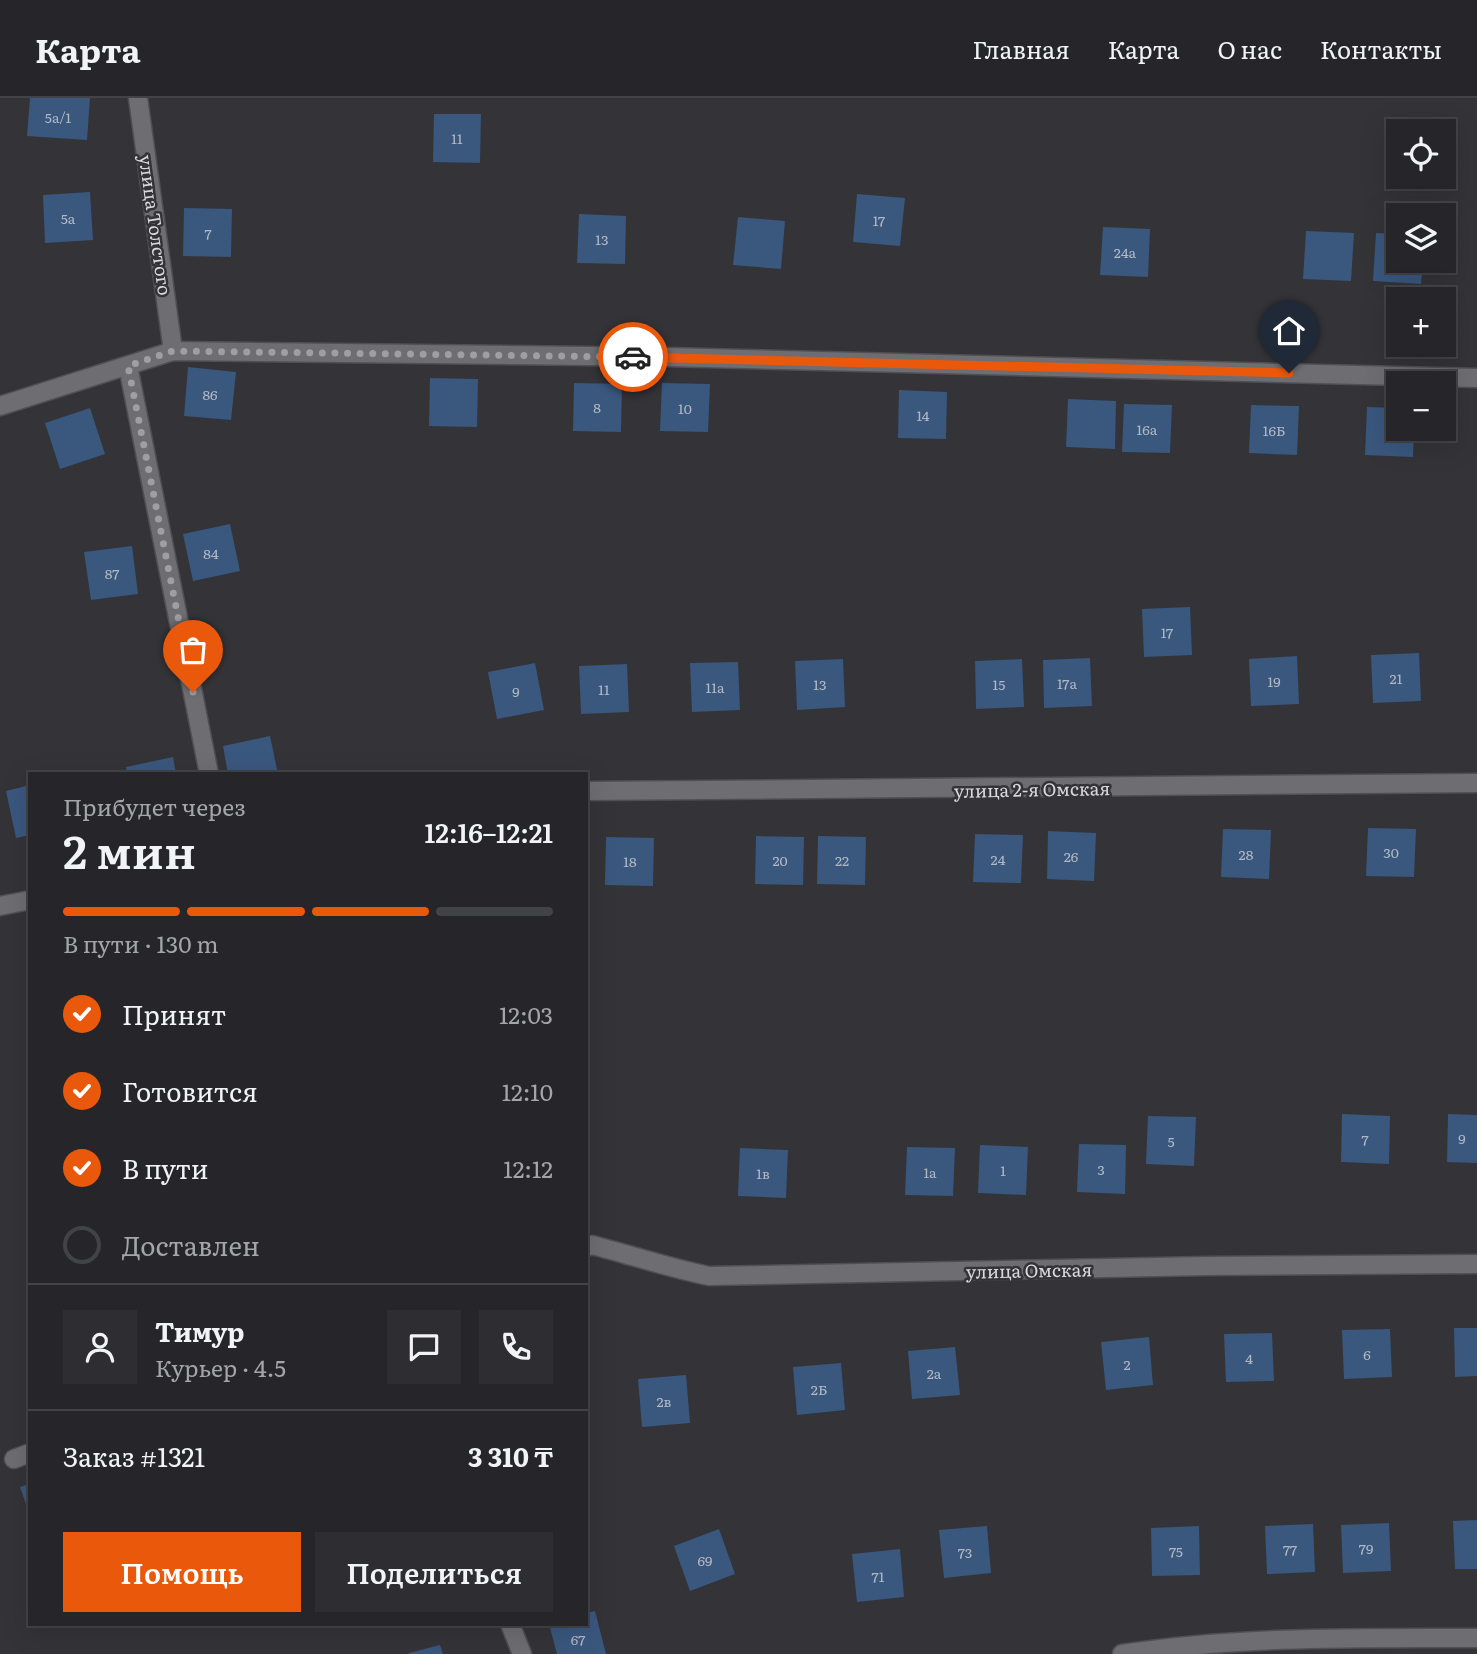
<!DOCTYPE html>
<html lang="ru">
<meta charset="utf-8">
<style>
body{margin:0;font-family:Literata,serif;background:#2e2e32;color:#f1f3f6;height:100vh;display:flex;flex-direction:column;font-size:26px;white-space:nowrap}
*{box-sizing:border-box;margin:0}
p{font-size:23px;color:#a4a5a8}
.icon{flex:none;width:38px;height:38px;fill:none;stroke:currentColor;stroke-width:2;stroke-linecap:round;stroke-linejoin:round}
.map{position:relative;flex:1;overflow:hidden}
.drawer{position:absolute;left:28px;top:674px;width:560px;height:854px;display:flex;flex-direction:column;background:#26262a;border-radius:0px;box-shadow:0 7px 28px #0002,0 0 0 2px #424347}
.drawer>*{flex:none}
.tools{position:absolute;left:1386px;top:21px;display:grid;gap:14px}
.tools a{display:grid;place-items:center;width:70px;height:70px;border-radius:0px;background:#26262a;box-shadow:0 7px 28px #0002,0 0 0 2px #424347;font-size:35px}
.pin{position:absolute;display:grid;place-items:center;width:60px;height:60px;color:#fff;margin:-72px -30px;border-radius:50% 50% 50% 0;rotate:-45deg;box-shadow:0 0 7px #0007}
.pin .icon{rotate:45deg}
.courier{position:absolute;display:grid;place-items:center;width:70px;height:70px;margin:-35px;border:5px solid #ea580c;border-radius:50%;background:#fff;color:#222;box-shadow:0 2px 9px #0007}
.head em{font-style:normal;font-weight:600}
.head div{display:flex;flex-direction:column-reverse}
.head{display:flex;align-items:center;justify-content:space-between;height:119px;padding:0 35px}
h1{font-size:46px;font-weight:600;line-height:52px}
.bar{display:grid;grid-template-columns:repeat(4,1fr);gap:10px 7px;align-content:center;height:84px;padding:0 35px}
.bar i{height:9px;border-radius:5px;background:#424347}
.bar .active{background:#ea580c}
.bar p{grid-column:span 4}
.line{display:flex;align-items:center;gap:18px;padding:0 35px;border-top:2px solid #424347}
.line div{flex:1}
.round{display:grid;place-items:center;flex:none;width:74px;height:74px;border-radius:0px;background:#2e2e32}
ol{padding:0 35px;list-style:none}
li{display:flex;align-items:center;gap:21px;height:77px}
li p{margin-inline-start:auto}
li .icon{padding:7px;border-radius:50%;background:#ea580c;color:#fff;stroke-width:4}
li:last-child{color:#a4a5a8}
li i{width:38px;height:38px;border:4px solid #424347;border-radius:50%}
.action{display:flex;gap:14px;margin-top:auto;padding:14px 35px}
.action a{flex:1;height:80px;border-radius:0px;background:#ea580c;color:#fff;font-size:28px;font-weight:600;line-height:80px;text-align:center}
.action a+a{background:#2e2e32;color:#f1f3f6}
header{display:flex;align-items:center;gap:42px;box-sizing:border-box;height:98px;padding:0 35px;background:#26262a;border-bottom:2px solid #424347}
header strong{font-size:33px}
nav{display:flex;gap:38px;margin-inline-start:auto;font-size:24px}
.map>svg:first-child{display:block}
.building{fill:#3a577e}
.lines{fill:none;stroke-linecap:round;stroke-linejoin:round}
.minor-casing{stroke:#505054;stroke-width:21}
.minor{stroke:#6d6d72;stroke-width:18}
.done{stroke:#9f9fa3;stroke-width:7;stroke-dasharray:0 12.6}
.route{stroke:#ea580c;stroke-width:9}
.labels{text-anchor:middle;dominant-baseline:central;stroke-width:5;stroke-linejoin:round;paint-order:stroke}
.number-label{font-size:14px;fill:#b1b8c4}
.street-label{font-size:18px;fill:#d9d9dc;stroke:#333338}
</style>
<header>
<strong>Карта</strong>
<nav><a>Главная</a><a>Карта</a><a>О нас</a><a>Контакты</a></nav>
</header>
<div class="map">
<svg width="1477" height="1556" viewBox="0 0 1477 1556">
<rect width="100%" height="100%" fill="#333338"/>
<g class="building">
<polygon points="30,0 90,0 87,42 27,38"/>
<polygon points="434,16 481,16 480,65 433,64"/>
<polygon points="90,94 93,142 45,145 43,97"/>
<polygon points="857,96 905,100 900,148 853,144"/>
<polygon points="184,110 232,111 231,159 183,158"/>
<polygon points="579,116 626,118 625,166 577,165"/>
<polygon points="738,119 785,123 781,171 733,167"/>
<polygon points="1103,129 1150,131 1148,179 1100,177"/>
<polygon points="1306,133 1354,135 1351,183 1303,181"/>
<polygon points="1376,135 1398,136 1398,163 1423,163 1421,186 1373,183"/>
<polygon points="188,269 236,274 231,322 184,318"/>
<polygon points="430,280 478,281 477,329 429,328"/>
<polygon points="574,285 622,286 621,334 573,333"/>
<polygon points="662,285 710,286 708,334 660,333"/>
<polygon points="899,292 947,294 946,341 898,340"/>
<polygon points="1068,301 1116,303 1115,351 1066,349"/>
<polygon points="1124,306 1172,307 1170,355 1122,354"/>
<polygon points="1251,307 1299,308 1297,357 1249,355"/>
<polygon points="1367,309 1398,310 1398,331 1414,331 1413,359 1365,357"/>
<polygon points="90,310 105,356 60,371 45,325"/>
<polygon points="230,426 240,473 193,483 183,436"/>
<polygon points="132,448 138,496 91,502 84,454"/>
<polygon points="1190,509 1192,557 1144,559 1142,511"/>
<polygon points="1419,555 1421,603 1373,605 1371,557"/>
<polygon points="1297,558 1299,606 1251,608 1249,561"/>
<polygon points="1090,560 1092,608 1044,610 1043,562"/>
<polygon points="843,561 845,609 797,612 795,563"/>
<polygon points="1022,561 1024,609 976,611 975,563"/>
<polygon points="738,564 740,612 692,614 690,565"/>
<polygon points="535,565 544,612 497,621 488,574"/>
<polygon points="627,566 629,614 581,616 579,568"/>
<polygon points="270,638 278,676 228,676 223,648"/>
<polygon points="173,659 176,676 127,676 126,669"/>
<polygon points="30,687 30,737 16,740 6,693"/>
<polygon points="1368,730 1416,731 1414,779 1366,778"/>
<polygon points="1223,731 1271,732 1269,781 1221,779"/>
<polygon points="1048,733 1096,735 1094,783 1047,781"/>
<polygon points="975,736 1023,737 1021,785 973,784"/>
<polygon points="756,738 804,739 803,787 755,786"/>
<polygon points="818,738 866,739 865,787 817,786"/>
<polygon points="606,739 654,740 653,788 605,787"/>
<polygon points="1342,1016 1390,1018 1389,1066 1341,1064"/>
<polygon points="1448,1016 1477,1017 1477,1065 1447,1064"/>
<polygon points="1148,1018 1196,1019 1194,1068 1146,1066"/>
<polygon points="1079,1046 1126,1047 1125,1096 1077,1094"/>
<polygon points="980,1047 1028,1049 1026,1097 978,1095"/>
<polygon points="907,1049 955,1050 953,1098 905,1097"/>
<polygon points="740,1050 788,1052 786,1100 738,1098"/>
<polygon points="1454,1230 1477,1230 1477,1278 1455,1279"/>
<polygon points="1390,1231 1392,1279 1344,1281 1342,1232"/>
<polygon points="1272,1235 1274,1283 1226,1284 1224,1236"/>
<polygon points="1149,1239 1153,1287 1106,1292 1101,1244"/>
<polygon points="955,1249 960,1297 912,1301 908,1253"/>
<polygon points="841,1265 845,1312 797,1317 793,1269"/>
<polygon points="686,1277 690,1325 642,1329 638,1281"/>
<polygon points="30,1386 30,1415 29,1415 20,1389"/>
<polygon points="1477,1422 1477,1471 1455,1471 1453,1423"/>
<polygon points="1389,1425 1391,1473 1343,1475 1341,1427"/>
<polygon points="1313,1426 1315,1474 1267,1476 1265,1428"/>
<polygon points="987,1428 991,1475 944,1480 939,1432"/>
<polygon points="1199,1428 1200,1477 1152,1478 1151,1430"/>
<polygon points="719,1431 735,1476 690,1493 674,1448"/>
<polygon points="900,1451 904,1499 857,1504 852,1456"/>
<polygon points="595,1513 606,1556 557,1556 549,1526 586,1526 586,1515"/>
<polygon points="440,1547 443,1556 409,1556 409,1555"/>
</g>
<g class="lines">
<defs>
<g id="minor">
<polyline points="138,0 173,253"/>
<polyline points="128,268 209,676"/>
<polyline points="0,308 173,253 667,259 1477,280"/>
<polyline points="586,693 1477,685"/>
<polyline points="0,808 30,802"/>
<path d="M586 1149 592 1147C631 1157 669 1170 709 1178L1206 1168 1477 1166"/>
<polyline points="14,1361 30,1355"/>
<polyline points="510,1526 522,1556"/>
<path d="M1122 1556C1240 1538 1358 1540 1477 1540"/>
</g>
</defs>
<use href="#minor" class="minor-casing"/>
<use href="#minor" class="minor"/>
</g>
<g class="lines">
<polyline class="done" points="193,594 128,268 173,253 633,259"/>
<polyline class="route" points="633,259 1289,275"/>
</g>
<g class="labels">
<g class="number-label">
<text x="58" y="19">5а/1</text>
<text x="457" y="40">11</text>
<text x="68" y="120">5а</text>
<text x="879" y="122">17</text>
<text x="208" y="135">7</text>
<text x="602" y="141">13</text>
<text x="1125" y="154">24а</text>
<text x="210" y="296">86</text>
<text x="597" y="309">8</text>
<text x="685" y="310">10</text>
<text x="923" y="317">14</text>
<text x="1147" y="331">16а</text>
<text x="1274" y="332">16Б</text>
<text x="211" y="455">84</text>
<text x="112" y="475">87</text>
<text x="1167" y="534">17</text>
<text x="1396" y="580">21</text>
<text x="1274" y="583">19</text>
<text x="1067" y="585">17а</text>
<text x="820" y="586">13</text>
<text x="999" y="586">15</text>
<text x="715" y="589">11а</text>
<text x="604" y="591">11</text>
<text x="516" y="593">9</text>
<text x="1391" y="754">30</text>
<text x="1246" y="756">28</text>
<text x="1071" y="758">26</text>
<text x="998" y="761">24</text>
<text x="780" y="762">20</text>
<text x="842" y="762">22</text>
<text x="630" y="763">18</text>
<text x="1462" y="1040">9</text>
<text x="1365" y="1041">7</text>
<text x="1171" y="1043">5</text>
<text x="1101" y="1071">3</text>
<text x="1003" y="1072">1</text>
<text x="930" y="1074">1а</text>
<text x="763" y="1075">1в</text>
<text x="1367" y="1256">6</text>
<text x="1249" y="1260">4</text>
<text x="1127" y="1266">2</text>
<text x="934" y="1275">2а</text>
<text x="819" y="1291">2Б</text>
<text x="664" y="1303">2в</text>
<text x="1366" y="1450">79</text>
<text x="1290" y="1451">77</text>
<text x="1176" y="1453">75</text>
<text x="965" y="1454">73</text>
<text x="705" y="1462">69</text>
<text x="878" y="1478">71</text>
<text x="578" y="1541">67</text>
</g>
<g class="street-label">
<text transform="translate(156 127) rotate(82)">улица Толстого</text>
<text transform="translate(1032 691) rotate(-1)">улица 2-я Омская</text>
<text transform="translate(1029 1172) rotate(-1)">улица Омская</text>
</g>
</g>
</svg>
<div class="tools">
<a><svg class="icon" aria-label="locate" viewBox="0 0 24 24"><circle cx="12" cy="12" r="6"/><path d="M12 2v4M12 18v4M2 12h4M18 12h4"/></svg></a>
<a><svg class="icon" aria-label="layers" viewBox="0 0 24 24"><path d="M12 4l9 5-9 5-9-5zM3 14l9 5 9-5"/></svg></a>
<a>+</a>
<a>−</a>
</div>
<div class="pin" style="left:193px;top:594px;background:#ea580c"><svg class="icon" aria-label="bag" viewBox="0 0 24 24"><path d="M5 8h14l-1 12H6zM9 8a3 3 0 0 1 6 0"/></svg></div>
<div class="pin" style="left:1289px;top:275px;background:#1f2937"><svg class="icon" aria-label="home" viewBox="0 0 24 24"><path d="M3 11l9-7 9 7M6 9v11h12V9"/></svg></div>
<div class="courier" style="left:633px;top:259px"><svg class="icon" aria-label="car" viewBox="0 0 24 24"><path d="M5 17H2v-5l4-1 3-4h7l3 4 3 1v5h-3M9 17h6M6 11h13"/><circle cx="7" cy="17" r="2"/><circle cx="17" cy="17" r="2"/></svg></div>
<section class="drawer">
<div class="head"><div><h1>2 мин</h1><p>Прибудет через</p></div><em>12:16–12:21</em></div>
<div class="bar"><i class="active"></i><i class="active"></i><i class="active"></i><i></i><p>В пути · 130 m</p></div>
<ol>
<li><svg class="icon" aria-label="check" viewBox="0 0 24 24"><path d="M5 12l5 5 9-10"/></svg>Принят<p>12:03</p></li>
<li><svg class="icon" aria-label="check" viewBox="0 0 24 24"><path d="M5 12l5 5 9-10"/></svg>Готовится<p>12:10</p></li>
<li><svg class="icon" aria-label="check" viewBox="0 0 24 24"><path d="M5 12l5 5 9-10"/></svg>В пути<p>12:12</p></li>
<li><i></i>Доставлен</li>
</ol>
<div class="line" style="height:126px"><a class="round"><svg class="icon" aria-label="person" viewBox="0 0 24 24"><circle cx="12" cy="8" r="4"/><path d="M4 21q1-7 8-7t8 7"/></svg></a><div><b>Тимур</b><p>Курьер · 4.5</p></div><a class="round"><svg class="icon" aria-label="chat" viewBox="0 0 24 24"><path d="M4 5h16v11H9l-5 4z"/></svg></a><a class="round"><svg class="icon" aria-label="phone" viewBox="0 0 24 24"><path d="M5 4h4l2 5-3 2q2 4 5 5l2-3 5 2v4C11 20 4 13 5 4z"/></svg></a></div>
<div class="line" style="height:91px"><div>Заказ #1321</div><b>3 310 ₸</b></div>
<div class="action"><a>Помощь</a><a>Поделиться</a></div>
</section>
</div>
